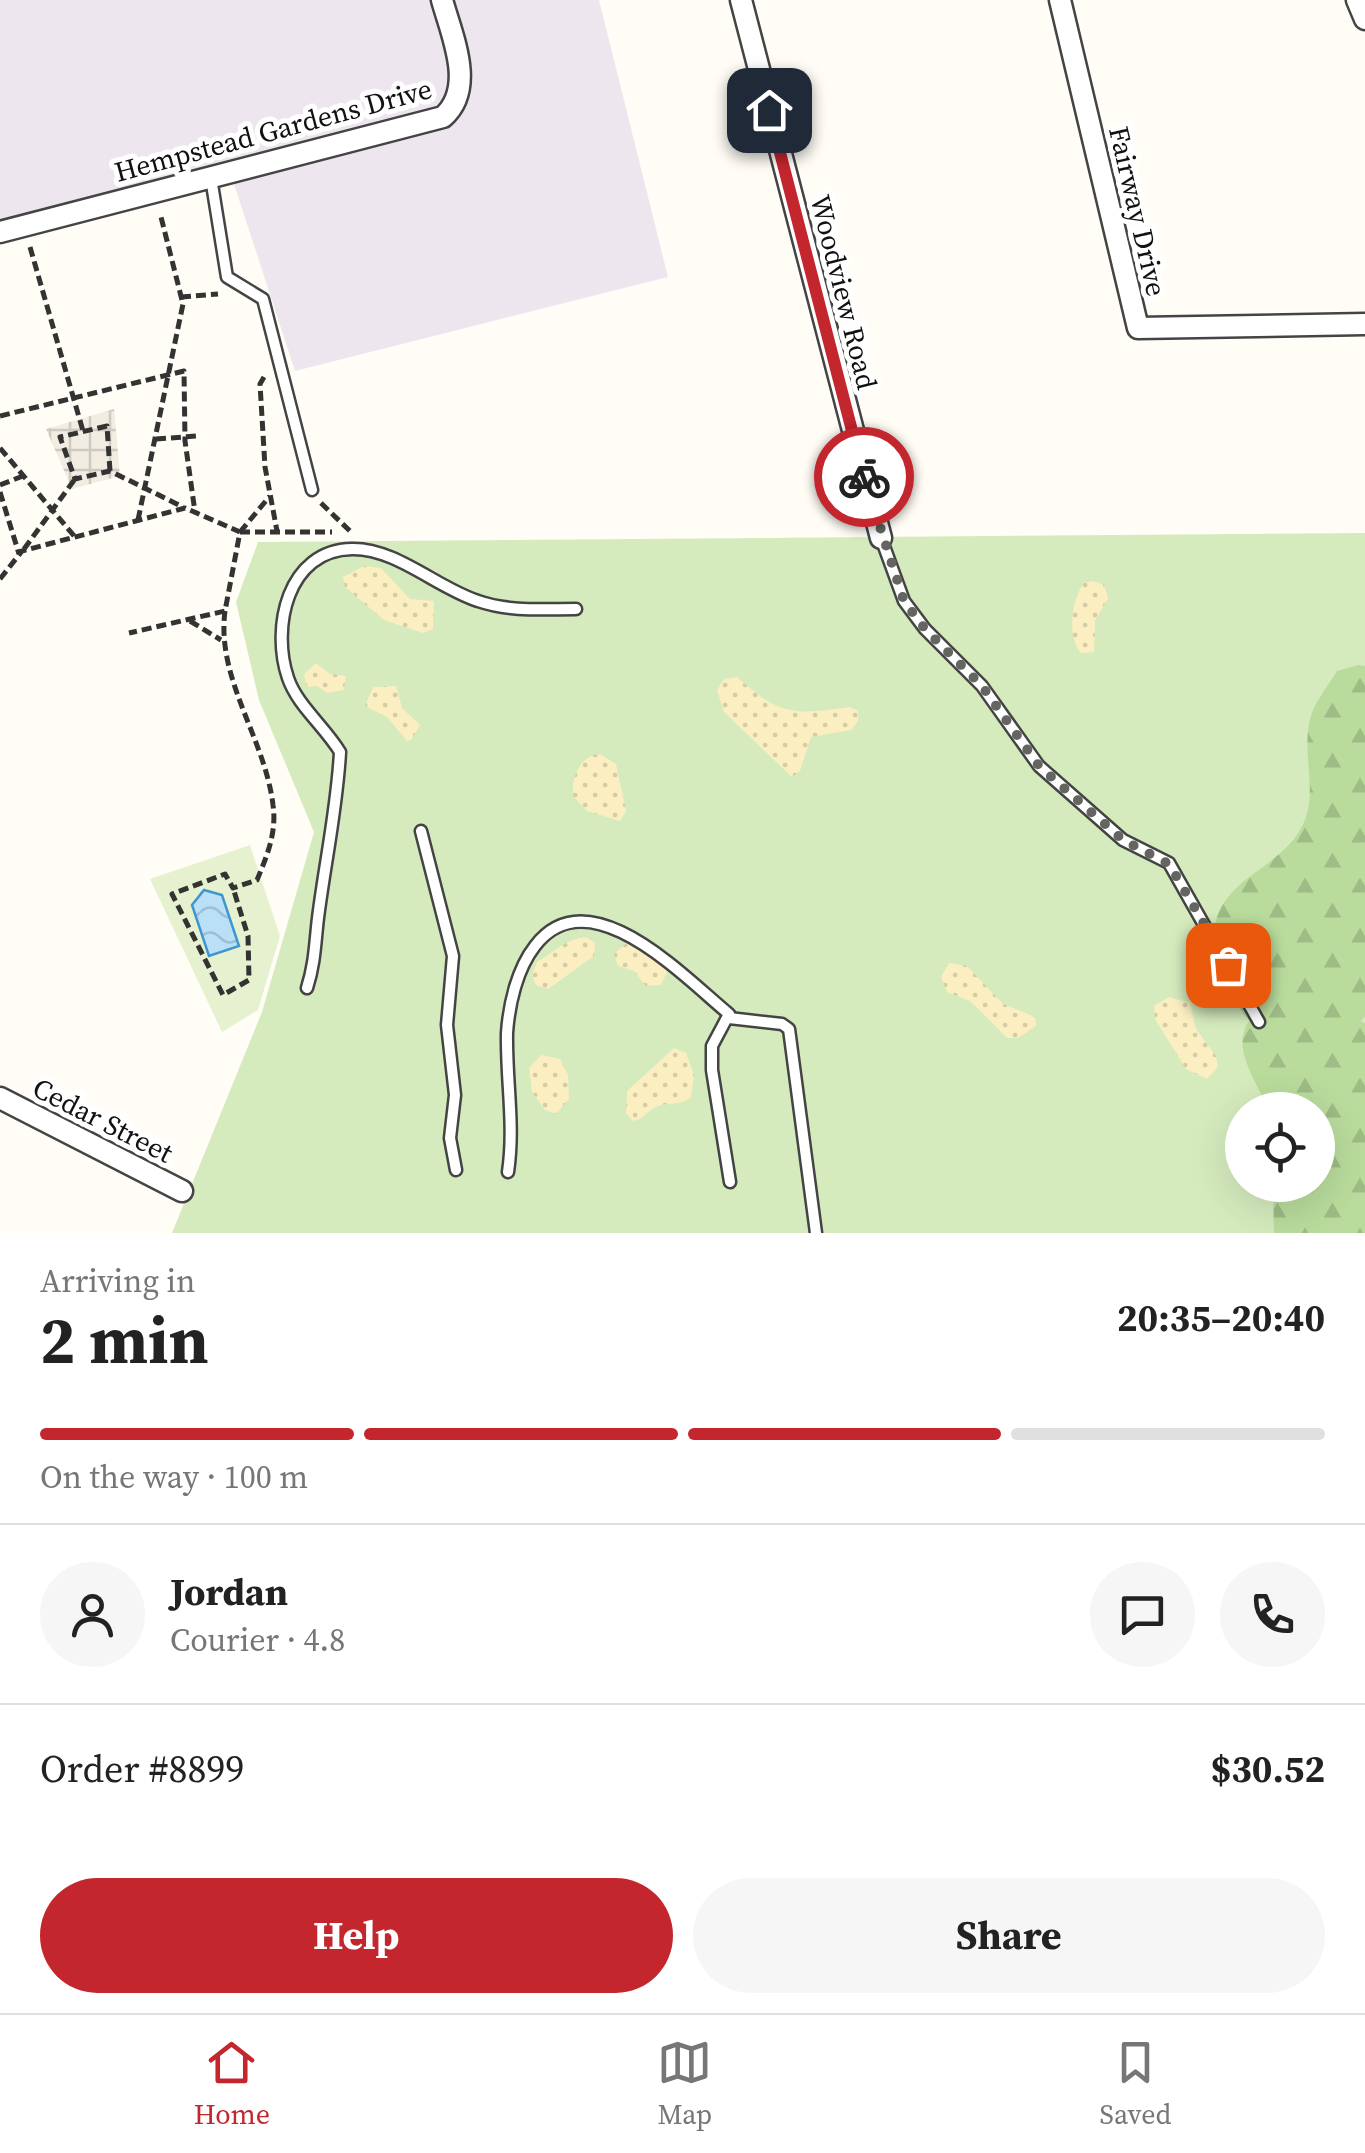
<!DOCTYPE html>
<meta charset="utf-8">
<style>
body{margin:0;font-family:"Source Serif 4",serif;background:#f6f6f6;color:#222;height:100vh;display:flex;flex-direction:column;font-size:38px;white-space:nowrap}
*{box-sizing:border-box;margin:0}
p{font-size:32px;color:#767676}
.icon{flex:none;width:55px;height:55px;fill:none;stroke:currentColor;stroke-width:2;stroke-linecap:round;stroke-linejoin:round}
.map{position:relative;height:1233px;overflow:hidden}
.side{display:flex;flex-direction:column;background:#fff;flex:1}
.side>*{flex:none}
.controls{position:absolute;left:1225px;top:1092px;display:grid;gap:20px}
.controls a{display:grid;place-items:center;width:110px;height:110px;border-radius:50%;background:#fff;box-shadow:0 10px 40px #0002;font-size:50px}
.pin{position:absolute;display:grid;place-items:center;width:85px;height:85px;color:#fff;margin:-42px;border-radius:20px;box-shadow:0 5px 15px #0006}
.courier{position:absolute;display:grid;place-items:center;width:100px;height:100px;margin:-50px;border:8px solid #c4262e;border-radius:50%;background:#fff;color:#222;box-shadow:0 2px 12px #0007}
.summary em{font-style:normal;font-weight:700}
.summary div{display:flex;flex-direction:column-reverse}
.summary{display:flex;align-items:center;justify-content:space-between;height:170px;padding:0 40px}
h1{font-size:65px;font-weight:700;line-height:75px}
.bar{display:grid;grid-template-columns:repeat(4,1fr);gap:15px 10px;align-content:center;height:120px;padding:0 40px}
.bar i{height:12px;border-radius:8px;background:#e0e0e0}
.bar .on{background:#c4262e}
.bar p{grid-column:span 4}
.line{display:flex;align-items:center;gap:25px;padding:0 40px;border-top:2px solid #e0e0e0}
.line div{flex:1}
.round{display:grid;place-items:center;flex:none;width:105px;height:105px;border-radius:52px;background:#f6f6f6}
.button{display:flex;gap:20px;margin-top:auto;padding:20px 40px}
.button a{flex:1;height:115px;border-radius:60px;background:#c4262e;color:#fff;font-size:40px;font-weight:700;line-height:115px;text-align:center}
.button a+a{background:#f6f6f6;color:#222}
.menu{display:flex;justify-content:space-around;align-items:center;height:140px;border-top:2px solid #e0e0e0;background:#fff;font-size:28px;color:#767676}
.menu a{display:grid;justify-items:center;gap:5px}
.menu .on{color:#c4262e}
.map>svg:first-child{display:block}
.industrial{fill:#eee6ef}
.green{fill:#d5ebbd;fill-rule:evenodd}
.forest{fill:url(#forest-firs)}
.sand{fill:url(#sand-dots)}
.pitch{fill:#e6f2cf}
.plaza{fill:url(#plaza-grid)}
.water{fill:url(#water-waves);stroke:#3f96cf;stroke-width:2.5}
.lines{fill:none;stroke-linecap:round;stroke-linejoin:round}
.lane-casing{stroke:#444;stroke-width:15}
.street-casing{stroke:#444;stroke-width:25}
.path{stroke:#333;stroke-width:5;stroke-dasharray:10 5;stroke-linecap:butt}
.lane{stroke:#fff;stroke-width:10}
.street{stroke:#fff;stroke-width:20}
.done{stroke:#646461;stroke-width:10;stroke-dasharray:0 18}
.route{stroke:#c4262e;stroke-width:12}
.labels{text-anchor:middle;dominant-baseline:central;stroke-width:10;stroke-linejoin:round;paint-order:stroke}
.street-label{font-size:28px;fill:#111;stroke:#fff}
</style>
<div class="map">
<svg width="1365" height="1233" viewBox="0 0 1365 1233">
<defs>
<pattern id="forest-firs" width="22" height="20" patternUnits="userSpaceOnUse" patternTransform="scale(2.5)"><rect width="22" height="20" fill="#b9dc9c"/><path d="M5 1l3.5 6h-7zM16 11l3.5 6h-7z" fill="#9ebc85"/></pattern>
<pattern id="sand-dots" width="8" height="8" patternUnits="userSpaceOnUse" patternTransform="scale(2.5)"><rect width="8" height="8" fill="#fbeec1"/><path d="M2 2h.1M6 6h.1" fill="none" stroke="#d6cba5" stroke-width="1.8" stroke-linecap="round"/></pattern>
<pattern id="plaza-grid" width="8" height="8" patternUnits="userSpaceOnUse" patternTransform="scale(2.5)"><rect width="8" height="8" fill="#f1ede2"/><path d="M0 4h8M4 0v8" fill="none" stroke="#cecac1"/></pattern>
<pattern id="water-waves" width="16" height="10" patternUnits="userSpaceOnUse" patternTransform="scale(2.5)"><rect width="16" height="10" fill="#b9e0f7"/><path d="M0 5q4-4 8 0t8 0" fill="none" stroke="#9ebfd3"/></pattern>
</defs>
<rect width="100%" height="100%" fill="#fffdf5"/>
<polygon class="industrial" points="0,0 599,0 668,277 295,371 230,172 0,232"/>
<path class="green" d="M1365 533V1233H172L262 1012 314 832 259 700 236 602 258 542ZM1242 1110H1318V1185H1242Z"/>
<path class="forest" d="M1358 665 1365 666V1017L1361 1021 1365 1023V1233H1274L1273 1185H1318V1110H1268C1258 1081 1230 1050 1249 1021 1227 993 1215 975 1214 939 1213 875 1288 871 1306 817 1317 784 1299 744 1313 710 1319 697 1329 684 1337 671Z"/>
<g class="sand">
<polygon points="364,566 381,568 410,599 434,601 433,629 423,633 384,620 345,587 343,577"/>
<path d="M1093 581 1104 585 1108 598 1095 621 1094 652 1081 653C1067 637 1071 600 1084 583Z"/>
<polygon points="316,663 330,674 346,676 344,690 327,693 317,686 307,687 304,674"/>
<path d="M737 677C781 716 793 715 850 707L858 711V721L851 730 811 737 800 771 792 777 724 712 717 690 724 679Z"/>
<polygon points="396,686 402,708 420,725 411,740 407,741 387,717 365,706 373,687"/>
<path d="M600 754 616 764 626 811 620 821 587 811 573 796C571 778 580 755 600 754Z"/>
<path d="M586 937 595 943 594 956 548 989 536 985 532 975 537 962C555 952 563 940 586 937Z"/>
<path d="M625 944C640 946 660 958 667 972L661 985 646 986 634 971 618 966 614 954Z"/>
<polygon points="949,963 967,966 1003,1004 1035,1017 1036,1026 1018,1038 1007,1038 970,1001 947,992 941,977"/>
<polygon points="1169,997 1190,1003 1196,1029 1216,1056 1218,1067 1207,1079 1186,1069 1155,1019 1154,1006"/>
<path d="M674 1048 686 1053 694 1075 691 1097C679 1107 669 1101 656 1107 645 1112 645 1119 633 1121L626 1113 627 1091Z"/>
<polygon points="541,1055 560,1059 568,1075 569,1099 556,1114 545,1110 532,1092 529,1068"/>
</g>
<polygon class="pitch" points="250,845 280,936 258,1010 222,1032 150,879"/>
<polygon class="plaza" points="114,409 120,476 72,489 46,429"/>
<polygon class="water" points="204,890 222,895 239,946 209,956 192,905"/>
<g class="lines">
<defs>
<g id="lane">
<polyline points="211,178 227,277 263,299 312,490"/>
<polyline points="881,538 904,601 925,629 982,686 1039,766 1123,840 1169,863 1259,1022"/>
<polyline points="421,831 453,956 447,1025 455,1095 450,1138 456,1170"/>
<path d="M307 988C315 963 315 943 318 918 325 862 337 809 340 752 325 727 297 705 288 678 271 628 287 550 352 549 396 548 437 588 478 601 510 612 543 609 576 609"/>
<polyline points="729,1018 782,1024 789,1029 816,1233"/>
<path d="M508 1172C515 1125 506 1080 507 1033 509 1004 517 969 535 946 589 875 685 978 729 1014L712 1046V1070L730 1182"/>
</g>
<g id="street">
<polyline points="741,0 881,538"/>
<polyline points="1060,0 1138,328 1365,324"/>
<polyline points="1357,0 1365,19"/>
<path d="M0 232 443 117C476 88 452 36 442 0"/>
<polyline points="0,1098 182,1191"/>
</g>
</defs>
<use href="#lane" class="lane-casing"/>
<use href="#street" class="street-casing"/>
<g class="path">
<polyline points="30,247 83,431"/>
<polyline points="181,297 218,294"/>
<polyline points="264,377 260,384 265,467 277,531"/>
<polyline points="0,416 184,371 185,441 195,512"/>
<polyline points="156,439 197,436"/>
<polyline points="0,448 75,537"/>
<polyline points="110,471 107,426 60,437 75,479 110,471 183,507"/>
<polyline points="0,485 23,476"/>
<polyline points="0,492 19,554"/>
<polyline points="321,503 352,533"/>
<polyline points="138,520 183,304 160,213"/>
<polyline points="240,532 332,532"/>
<polyline points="240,532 270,496"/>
<polyline points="24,549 75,479"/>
<polyline points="0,579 22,551 185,508 240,532 225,611 129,633"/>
<path d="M225 611C216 679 265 738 273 805 277 832 267 856 257 880L233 888 225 874 172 894 223 995 249 980 248 936 233 888"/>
<polyline points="190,621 221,640"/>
</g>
<use href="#lane" class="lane"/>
<use href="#street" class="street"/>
</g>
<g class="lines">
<polyline class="done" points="864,477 904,601 925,629 982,686 1039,766 1123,840 1169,864 1228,965"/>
<polyline class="route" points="769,110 864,477"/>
</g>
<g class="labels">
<g class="street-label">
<text transform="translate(273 130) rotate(-15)">Hempstead Gardens Drive</text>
<text transform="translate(1138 211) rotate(77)">Fairway Drive</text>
<text transform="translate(844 292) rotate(76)">Woodview Road</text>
<text transform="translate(103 1120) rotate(27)">Cedar Street</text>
</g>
</g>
</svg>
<div class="controls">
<a><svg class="icon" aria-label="locate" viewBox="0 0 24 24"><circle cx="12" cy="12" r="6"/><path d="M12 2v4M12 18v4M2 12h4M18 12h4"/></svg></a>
</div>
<div class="pin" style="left:1228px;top:965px;background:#ea580c"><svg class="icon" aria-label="bag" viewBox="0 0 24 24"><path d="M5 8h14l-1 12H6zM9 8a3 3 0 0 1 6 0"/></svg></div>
<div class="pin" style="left:769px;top:110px;background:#1f2937"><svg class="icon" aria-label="home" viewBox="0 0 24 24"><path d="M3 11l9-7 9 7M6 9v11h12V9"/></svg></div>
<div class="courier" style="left:864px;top:477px"><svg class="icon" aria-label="bike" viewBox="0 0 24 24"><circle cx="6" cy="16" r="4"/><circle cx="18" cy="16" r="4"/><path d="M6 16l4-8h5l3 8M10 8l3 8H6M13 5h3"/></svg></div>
</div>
<section class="side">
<div class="summary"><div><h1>2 min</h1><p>Arriving in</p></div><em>20:35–20:40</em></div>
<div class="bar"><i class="on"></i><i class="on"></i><i class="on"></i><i></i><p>On the way · 100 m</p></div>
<div class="line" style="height:180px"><a class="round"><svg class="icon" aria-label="person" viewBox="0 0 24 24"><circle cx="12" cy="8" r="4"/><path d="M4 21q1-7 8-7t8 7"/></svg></a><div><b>Jordan</b><p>Courier · 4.8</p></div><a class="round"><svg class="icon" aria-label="chat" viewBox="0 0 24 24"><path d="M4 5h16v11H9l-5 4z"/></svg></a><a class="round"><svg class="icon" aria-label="phone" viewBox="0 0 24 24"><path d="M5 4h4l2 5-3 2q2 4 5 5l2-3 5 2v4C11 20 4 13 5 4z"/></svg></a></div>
<div class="line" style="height:130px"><div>Order #8899</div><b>$30.52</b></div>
<div class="button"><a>Help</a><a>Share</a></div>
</section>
<nav class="menu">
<a class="on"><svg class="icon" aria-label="home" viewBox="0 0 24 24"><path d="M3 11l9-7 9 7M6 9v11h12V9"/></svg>Home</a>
<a><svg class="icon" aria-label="map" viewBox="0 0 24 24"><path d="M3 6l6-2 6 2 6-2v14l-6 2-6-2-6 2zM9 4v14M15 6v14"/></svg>Map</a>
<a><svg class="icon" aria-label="saved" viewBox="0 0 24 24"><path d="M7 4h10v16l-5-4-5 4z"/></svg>Saved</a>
</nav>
